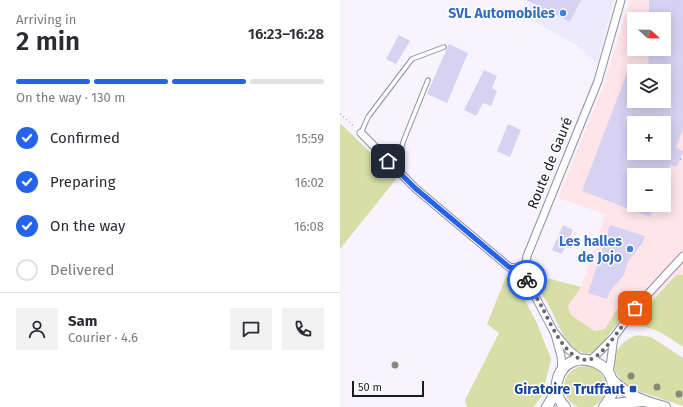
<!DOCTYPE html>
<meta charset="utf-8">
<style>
body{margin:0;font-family:"Fira Sans",sans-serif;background:#f2f2f3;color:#2b2b33;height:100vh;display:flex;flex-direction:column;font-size:15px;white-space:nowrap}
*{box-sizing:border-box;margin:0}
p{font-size:13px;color:#7c7c81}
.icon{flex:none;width:22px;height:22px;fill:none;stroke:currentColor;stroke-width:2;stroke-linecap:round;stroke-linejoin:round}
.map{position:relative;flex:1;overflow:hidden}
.drawer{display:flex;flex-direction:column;background:#fff;width:340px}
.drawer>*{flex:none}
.needle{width:26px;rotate:112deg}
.fabs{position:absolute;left:287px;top:12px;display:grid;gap:8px}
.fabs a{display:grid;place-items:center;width:44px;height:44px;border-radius:0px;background:#fff;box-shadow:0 2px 10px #0003;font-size:20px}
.scale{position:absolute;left:12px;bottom:10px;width:72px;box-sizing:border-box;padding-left:4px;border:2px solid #1c1a23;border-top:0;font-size:11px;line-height:14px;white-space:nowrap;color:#1c1a23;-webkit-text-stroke:3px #fff;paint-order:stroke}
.pin{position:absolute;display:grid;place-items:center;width:34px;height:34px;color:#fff;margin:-17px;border-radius:8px;box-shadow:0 2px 6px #0006}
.courier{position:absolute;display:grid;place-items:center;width:40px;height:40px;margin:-20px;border:3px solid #2563eb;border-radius:50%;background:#fff;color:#222;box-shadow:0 1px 5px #0007}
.summary em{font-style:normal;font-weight:600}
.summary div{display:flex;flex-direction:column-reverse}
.summary{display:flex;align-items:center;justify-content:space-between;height:68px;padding:0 16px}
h1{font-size:26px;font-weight:600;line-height:30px}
.bar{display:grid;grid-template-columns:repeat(4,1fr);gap:6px 4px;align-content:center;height:48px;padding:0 16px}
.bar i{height:5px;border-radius:3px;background:#e1e1e2}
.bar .on{background:#2563eb}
.bar p{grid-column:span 4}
.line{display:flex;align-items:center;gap:10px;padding:0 16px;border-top:1px solid #e1e1e2}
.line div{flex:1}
.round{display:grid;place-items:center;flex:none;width:42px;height:42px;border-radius:0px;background:#f2f2f3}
ol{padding:0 16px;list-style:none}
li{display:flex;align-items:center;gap:12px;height:44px}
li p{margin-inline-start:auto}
li .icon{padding:4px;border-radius:50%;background:#2563eb;color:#fff;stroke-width:4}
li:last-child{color:#7c7c81}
li i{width:22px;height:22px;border:2px solid #e1e1e2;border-radius:50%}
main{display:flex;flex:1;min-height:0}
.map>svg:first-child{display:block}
.commercial{fill:#ffe4ea;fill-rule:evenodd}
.built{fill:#eeeafe}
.green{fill:#d7dfa7}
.building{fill:#d7d2f2;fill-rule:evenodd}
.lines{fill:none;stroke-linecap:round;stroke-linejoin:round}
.lane-casing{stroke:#928ca4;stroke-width:5.5}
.street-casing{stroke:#928ca4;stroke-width:9}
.secondary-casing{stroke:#928ca4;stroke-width:12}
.path{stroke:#aaa8b2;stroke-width:1.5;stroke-dasharray:1 3;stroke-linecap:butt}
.lane{stroke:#fff;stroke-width:3.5}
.street{stroke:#fff;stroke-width:7}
.secondary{stroke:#fff;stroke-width:10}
.tree{fill:#878878}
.done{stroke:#696670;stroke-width:4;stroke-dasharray:0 7.2}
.route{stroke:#2563eb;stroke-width:5}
.shop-dot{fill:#3f7fe0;stroke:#fff;stroke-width:1.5}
.transit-dot{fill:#1a4fb4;stroke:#fff;stroke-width:1.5}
.labels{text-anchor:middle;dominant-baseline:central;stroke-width:3;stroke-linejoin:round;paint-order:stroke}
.shop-label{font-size:14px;font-weight:bold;fill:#366cbe;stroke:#fff;text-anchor:end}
.street-label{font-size:14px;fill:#1c1a23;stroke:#fff}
.transit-label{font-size:14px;font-weight:bold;fill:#164399;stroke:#fff;text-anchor:end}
</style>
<main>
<section class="drawer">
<div class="summary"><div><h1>2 min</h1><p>Arriving in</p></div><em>16:23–16:28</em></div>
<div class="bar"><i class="on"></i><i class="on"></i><i class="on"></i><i></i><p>On the way · 130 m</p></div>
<ol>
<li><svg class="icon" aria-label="check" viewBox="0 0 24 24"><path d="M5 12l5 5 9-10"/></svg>Confirmed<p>15:59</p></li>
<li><svg class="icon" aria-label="check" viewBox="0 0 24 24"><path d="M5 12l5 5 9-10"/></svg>Preparing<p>16:02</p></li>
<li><svg class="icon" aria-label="check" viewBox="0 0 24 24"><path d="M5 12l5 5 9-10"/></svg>On the way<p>16:08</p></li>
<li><i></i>Delivered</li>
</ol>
<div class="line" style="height:72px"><a class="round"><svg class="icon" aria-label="person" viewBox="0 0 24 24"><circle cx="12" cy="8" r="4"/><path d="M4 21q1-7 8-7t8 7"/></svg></a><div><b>Sam</b><p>Courier · 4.6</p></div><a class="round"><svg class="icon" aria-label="chat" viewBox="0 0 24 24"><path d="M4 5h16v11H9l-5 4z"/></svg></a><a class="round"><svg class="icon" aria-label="phone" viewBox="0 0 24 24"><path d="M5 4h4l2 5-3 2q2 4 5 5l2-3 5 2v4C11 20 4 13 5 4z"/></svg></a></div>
</section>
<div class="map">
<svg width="343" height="407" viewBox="0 0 343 407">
<rect width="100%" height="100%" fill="#f7f4ff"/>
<path class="commercial" d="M290 0H343V275H335L289 327 277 310 265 329 254 331 231 316 228 306 241 287 265 214 218 198 263 86ZM294 19H324V49H294ZM294 71H324V101H294ZM294 123H324V153H294ZM294 175H324V205H294Z"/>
<polygon class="built" points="191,0 274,0 257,63 236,45 184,16"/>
<g class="green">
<polygon points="0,123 57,178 0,249"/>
<path d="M192 274 241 287 228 306 231 315 254 331 265 329 277 309 282 317 256 352C229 361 218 322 208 304 202 294 196 285 192 274Z"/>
<path d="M336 275H343V347C326 335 310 323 289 327Z"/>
<polygon points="166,277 176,283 197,323 211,359 202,396 193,407 127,407 125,400 159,333 147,324"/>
<path d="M297 335 311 337 343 358V406L286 387 275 371 274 358 276 359 277 357 274 356C279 345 286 339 297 335Z"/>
<circle cx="245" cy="387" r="21"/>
</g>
<g class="building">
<polygon points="186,0 241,0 230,22"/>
<path d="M309 0H343V129L336 148 343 151 337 167 330 165 326 175H294V205H314L310 217 242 191 288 70 294 72V101H324V71H308L309 49H324V19H309ZM294 123H324V153H294Z"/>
<polygon points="59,35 70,41 56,64 46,59"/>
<polygon points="109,44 128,53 107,103 87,94"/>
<polygon points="144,70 157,76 152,88 157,91 151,106 143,103 136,116 124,110"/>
<polygon points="168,124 181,130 170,157 157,151"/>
<polygon points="223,225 233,230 222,254 212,250"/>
<polygon points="270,225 305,236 302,244 288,261 284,275 270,291 267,299 248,293"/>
</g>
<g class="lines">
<defs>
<g id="lane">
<polyline points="21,133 28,117 72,59 104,47"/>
<polyline points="57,169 63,142 88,80"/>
</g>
<g id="street">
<polyline points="21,133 75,188 113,220 169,267 185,270"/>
<polyline points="215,334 221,356 222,371"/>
<polyline points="241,359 229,350 214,332 187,281 185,270 187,256 258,81 281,0"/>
<polyline points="251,360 274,337 295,308 343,256"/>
<polyline points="269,374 274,337"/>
</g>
<g id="secondary">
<path d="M272 380C287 395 304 402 325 407"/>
<polyline points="207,407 217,390"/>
<path d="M225 407C218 400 215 391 217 382 226 337 297 367 264 407"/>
<polyline points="266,407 274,404 303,401"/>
</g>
</defs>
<use href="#lane" class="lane-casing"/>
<use href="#street" class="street-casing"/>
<use href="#secondary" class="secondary-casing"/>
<g class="path">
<polyline points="0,114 15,127"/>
<polyline points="340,159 343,160"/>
</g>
<use href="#lane" class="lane"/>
<use href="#street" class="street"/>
<use href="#secondary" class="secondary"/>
</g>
<g class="tree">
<circle cx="55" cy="365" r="3.5"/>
<circle cx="291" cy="376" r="3.5"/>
<circle cx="317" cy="387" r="3.5"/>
<circle cx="339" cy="394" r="3.5"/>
</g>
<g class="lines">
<path class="done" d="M187 280C191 289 197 298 202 307 209 321 229 367 251 359 264 355 286 320 295 308"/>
<polyline class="route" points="48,161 75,188 169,267 185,270 187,280"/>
</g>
<g class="shop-dot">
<circle cx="223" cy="13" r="4"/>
<circle cx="290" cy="249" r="4"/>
</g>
<rect class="transit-dot" x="289" y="385" width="8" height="8" rx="2"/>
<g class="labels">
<g class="shop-label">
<text x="215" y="13">SVL Automobiles</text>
<text x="282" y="241">Les halles<tspan x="282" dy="16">de Jojo</tspan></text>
</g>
<g class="street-label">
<text transform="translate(210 163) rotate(-68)">Route de Gauré</text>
</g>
<g class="transit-label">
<text x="285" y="389">Giratoire Truffaut</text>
</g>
</g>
</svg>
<div class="fabs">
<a><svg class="needle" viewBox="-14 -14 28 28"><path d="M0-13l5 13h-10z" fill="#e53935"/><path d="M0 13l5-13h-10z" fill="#7c7c81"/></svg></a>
<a><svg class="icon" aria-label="layers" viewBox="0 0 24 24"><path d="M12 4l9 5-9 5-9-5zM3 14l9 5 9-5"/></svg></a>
<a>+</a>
<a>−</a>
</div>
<div class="scale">50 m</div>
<div class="pin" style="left:295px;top:308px;background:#ea580c"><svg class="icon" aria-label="bag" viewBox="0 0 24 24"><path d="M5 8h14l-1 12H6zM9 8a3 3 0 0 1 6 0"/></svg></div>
<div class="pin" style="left:48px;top:161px;background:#1f2937"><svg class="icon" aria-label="home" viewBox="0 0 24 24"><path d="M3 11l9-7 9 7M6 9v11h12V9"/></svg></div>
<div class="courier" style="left:187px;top:280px"><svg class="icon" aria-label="bike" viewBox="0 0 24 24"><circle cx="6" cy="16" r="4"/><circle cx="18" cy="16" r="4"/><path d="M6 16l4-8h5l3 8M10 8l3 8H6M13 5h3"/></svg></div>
</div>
</main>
